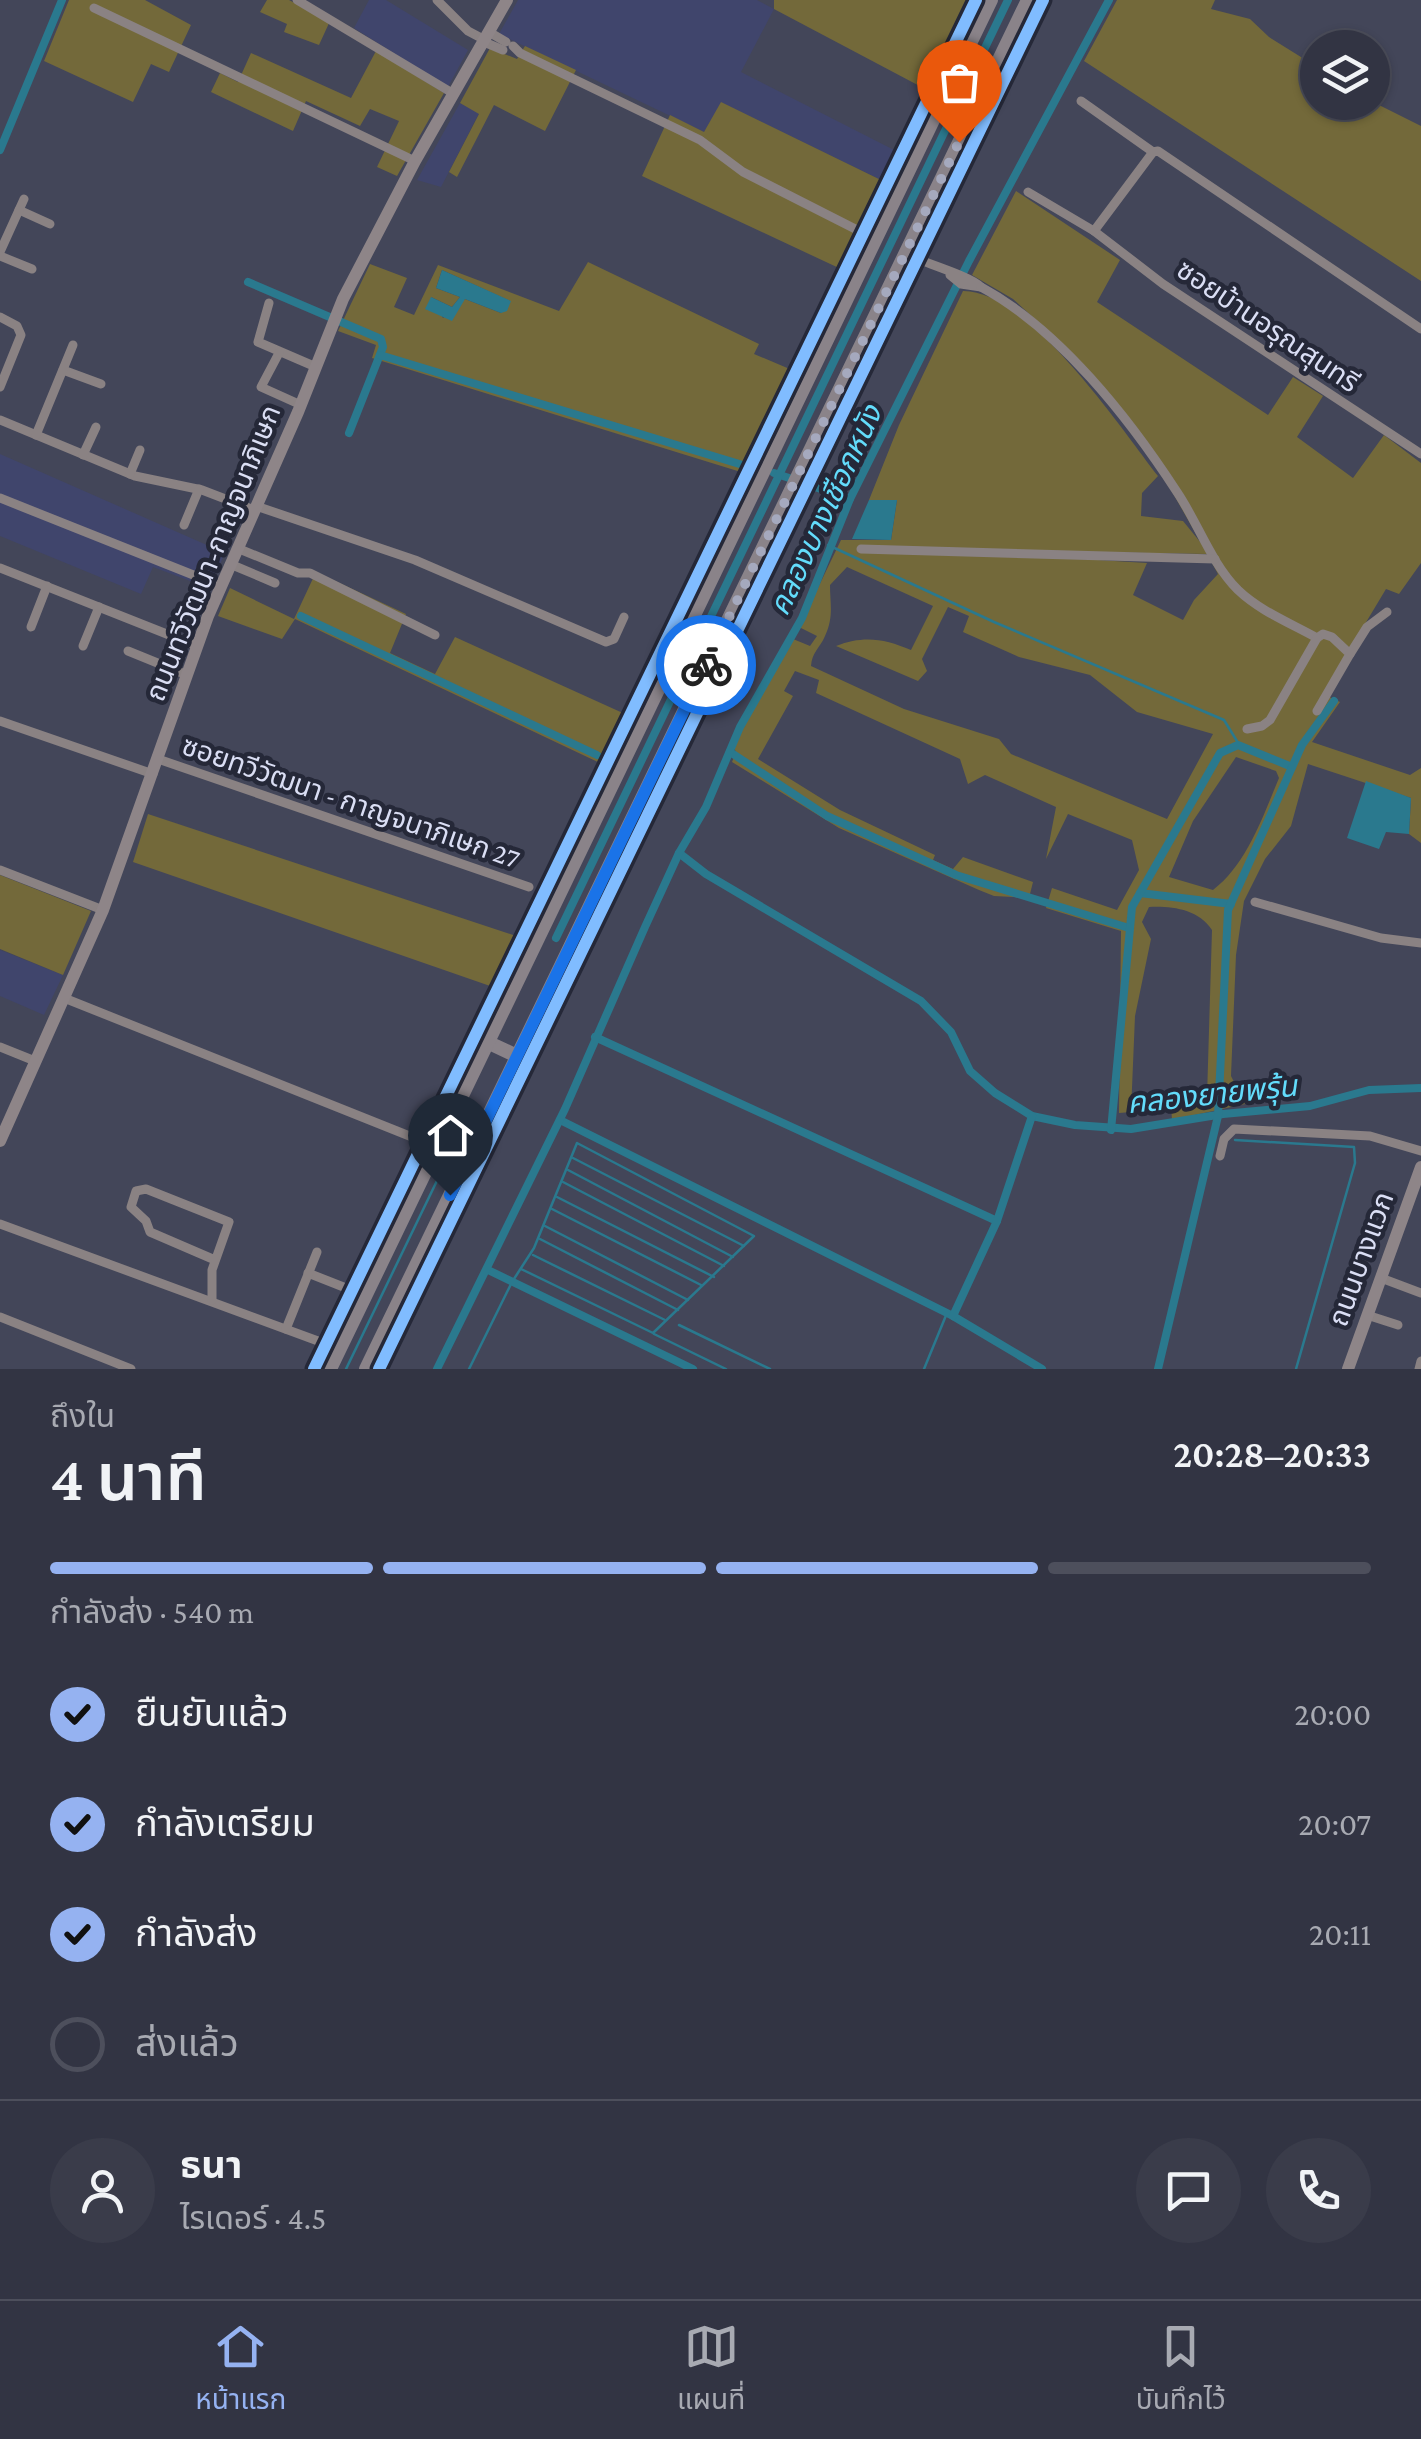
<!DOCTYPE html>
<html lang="th">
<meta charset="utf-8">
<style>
body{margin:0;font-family:"Crimson Pro","Noto Sans Thai",serif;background:#3a3c4a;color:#f1f3f6;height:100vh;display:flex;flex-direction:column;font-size:38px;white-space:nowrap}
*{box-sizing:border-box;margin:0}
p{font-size:32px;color:#a8aab2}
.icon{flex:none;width:55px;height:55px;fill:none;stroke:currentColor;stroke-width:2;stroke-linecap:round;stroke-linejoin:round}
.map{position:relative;height:1369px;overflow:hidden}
.details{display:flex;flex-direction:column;background:#323443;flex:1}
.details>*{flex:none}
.tools{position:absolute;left:1300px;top:30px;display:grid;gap:20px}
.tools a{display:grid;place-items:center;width:90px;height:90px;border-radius:50%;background:#323443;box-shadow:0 2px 8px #0004,0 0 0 2px #4d4f5c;font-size:50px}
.pin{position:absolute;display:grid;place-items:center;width:85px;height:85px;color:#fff;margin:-102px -42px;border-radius:50% 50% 50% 0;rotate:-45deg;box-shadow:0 0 10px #0007}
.pin .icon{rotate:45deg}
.courier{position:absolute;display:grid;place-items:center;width:100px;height:100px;margin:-50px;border:8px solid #1a73e8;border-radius:50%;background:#fff;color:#222;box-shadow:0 2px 12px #0007}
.overview em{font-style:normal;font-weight:600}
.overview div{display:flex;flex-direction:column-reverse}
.overview{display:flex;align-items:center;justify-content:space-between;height:170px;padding:0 50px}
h1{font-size:65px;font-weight:600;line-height:75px}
.bar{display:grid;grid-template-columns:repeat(4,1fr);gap:15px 10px;align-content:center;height:120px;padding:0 50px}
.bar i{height:12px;border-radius:8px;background:#4d4f5c}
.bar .current{background:#95b2f1}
.bar p{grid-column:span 4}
.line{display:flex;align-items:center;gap:25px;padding:0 50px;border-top:2px solid #4d4f5c}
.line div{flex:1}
.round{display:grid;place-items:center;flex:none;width:105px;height:105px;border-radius:52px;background:#3a3c4a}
ol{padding:0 50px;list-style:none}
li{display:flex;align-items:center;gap:30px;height:110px}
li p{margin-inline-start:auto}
li .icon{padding:10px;border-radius:50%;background:#95b2f1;color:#111;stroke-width:4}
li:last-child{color:#a8aab2}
li i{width:55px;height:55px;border:5px solid #4d4f5c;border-radius:50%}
.dock{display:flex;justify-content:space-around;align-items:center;height:140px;border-top:2px solid #4d4f5c;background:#323443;font-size:28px;color:#a8aab2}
.dock a{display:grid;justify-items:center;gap:5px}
.dock .current{color:#95b2f1}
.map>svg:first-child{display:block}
.built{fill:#40456c}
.green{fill:#73693a;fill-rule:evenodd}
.water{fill:#2a798e}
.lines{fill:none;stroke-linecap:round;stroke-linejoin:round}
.stream{stroke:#2a798e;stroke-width:2.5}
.canal{stroke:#2a798e;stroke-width:8}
.street{stroke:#8a8283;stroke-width:9}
.secondary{stroke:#8e8588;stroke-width:12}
.primary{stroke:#8a8389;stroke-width:14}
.cycleway-casing{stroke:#252838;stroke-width:19}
.cycleway{stroke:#80bcff;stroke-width:12}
.done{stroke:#a5a9be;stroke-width:10;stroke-dasharray:0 18}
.route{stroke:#1a73e8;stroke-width:12}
.labels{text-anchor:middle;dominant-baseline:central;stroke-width:9;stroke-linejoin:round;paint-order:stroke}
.street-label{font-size:28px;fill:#dadef4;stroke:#252838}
.water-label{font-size:30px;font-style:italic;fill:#63dcfb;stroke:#252838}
</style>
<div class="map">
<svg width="1421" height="1369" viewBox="0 0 1421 1369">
<rect width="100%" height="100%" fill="#434659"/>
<g class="built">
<polygon points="369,0 386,0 468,50 448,87 354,28"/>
<polygon points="518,0 757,0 774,9 741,72 898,152 885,182 722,103 704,132 499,34"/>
<polygon points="460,103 479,113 441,187 417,180"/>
<polygon points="0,454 225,553 209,588 153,567 141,594 0,536"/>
<polygon points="0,950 63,975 44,1015 0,996"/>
</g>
<g class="green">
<polygon points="69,0 145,0 191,25 169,72 151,64 133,102 44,61"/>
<polygon points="267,0 289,0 330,21 319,45 284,32 287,24 260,12"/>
<polygon points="774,0 971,0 929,91 774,9"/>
<polygon points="1117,0 1215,0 1211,9 1250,19 1269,37 1317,67 1318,102 1373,102 1421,126 1421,281 1084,61"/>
<polygon points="525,46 576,70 545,131 494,105 457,177 449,172 479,114 460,103 490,48 517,59"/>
<polygon points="376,51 444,93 397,176 377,167 399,121 370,109 360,126 306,101 293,131 211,92 220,73 238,82 251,53 351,98"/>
<polygon points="721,102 885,182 841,269 642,176 670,115 704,132"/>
<path d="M1016 191 1120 260 1097 302 1268 415 1293 377 1323 396 1297 437 1353 478 1384 435 1421 463V563L1399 594 1386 589 1323 694 1340 702 1312 742 1410 775 1421 768V843L1409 834 1411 798 1308 764 1291 826 1265 859 1244 901 1236 955 1231 1076 1245 1104 1172 1120 1171 1106 1191 1107 1207 1097 1212 930C1198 909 1172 906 1149 907L1142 922 1151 939 1135 1016 1131 1112 1119 1113 1121 931 1046 908 1052 888 1117 910 1139 870 1132 840 1068 814 1046 859 1056 807 985 775 968 784 960 759 816 693 819 680 795 671 784 691 793 696 758 759 840 810 935 855 933 860 953 869 963 857 1033 882 1029 898 994 896 979 890 839 828 732 762 736 752 733 746 793 639 810 646 817 636 799 627 841 540H891L897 500H869L899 425 963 291C1028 290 1121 428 1158 476L1142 493 1141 516 1183 521 1201 543 1134 424 1060 342 1013 299 972 275ZM917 549 1207 554 1218 574 1194 600 1183 620 1133 595 1147 563ZM847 567 933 606 911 650C885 639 864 635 836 646L918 681 927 671 922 659 948 607 969 616 963 632 1019 657 1090 675 1137 712 1213 734 1167 819 1011 754 999 739 904 709 811 666C812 652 820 648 825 636 834 617 830 604 830 585ZM1236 757 1276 771 1279 778C1263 816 1247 864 1213 890L1169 877 1193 821Z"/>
<path d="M588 262 759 344 754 354 792 370 744 473 372 358 376 345 338 331 370 264 407 278 394 307 414 315 438 265 559 311ZM442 270 510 301 501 313 465 299 443 318 431 297 452 307 460 297 436 288Z"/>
<polygon points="316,572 406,614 390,653 435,674 455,637 625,714 602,764 295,619 282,639 218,616 230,588 294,619"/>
<polygon points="148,814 519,937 493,987 133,862"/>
<polygon points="0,875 91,911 63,975 0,949"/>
</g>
<g class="water">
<polygon points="442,270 511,301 507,311 501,313 465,299 452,321 425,309 431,297 452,307 460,297 436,288"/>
<polygon points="869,500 897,500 891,540 852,539"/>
<polygon points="1366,781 1411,798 1409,834 1386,832 1379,849 1347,838"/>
</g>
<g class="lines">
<g class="stream">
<polyline points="828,545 994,622 1224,720 1240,746"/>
<polyline points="1235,1140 1354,1147 1355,1163 1296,1369"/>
<polyline points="573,1158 744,1246"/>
<polyline points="568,1170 733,1257"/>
<polyline points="563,1182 724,1266"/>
<polyline points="557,1197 714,1277"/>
<polyline points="552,1209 701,1285"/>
<polyline points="545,1226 688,1300"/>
<polyline points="540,1239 678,1310"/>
<polyline points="533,1255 665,1320"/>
<polyline points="679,1325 770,1369"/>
<polyline points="654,1334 726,1369"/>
<polyline points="346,1369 448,1158"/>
<polyline points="469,1369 512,1282 534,1248 577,1143 754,1236 653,1333 521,1269"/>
<polyline points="924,1369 947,1313"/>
</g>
<g class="canal">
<polyline points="0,150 62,0"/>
<polyline points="248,282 381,339 383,347 349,433"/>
<polyline points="380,355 746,466"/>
<polyline points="774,473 789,478"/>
<polyline points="812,486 850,499"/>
<polyline points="301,616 597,755"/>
<polyline points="730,752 827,816 956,875 1129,928"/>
<polyline points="679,853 706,874 921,1001 951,1032 970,1071 995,1093 1032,1116 1075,1125 1131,1129 1223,1114 1310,1106 1369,1090 1421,1088"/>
<polyline points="1140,893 1231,904"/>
<polyline points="556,938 1008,0"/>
<polyline points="595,1037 997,1221"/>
<polyline points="560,1120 953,1316 1042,1369"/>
<polyline points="1111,1130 1132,907 1220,753 1238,745 1292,767"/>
<polyline points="488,1270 693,1369"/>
<polyline points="953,1316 997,1221 1032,1116"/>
<polyline points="437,1369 565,1109 645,927 679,853 706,807 740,727 802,618 850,499 969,261 1109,0"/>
<polyline points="1158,1369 1218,1116 1228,910 1302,745 1334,701"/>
</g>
<g class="street">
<polyline points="297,0 454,94"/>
<polyline points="437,0 468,31 485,40"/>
<polyline points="94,8 415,161"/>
<polyline points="489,32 506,42"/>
<polyline points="484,42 503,50"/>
<polyline points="513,46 520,53 700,140 743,172 875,239"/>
<polyline points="1081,101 1153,152"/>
<polyline points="1028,192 1094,231 1163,284 1421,454"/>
<polyline points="19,210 50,224"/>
<polyline points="1094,231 1153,152 1158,151 1421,329"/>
<polyline points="0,252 24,199"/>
<path d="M905 254C922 262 973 277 981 287L961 284 950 275"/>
<polyline points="0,256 32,269"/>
<path d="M981 287C1059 329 1129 418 1177 492 1198 523 1211 563 1238 590 1260 611 1290 623 1317 638L1323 634 1332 637 1350 654 1317 711"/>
<polyline points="269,303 258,342 316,367"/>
<polyline points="0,317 17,326 21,335 0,387"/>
<polyline points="279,353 261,387 301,405"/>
<polyline points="63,370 101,384"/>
<polyline points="0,420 135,476 202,490 254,510"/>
<polyline points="36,435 73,345"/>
<polyline points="83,455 96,427"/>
<polyline points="130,474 140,450"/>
<polyline points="0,498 221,586"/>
<polyline points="256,506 415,560 606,642 614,639 624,617"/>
<polyline points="184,525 199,489"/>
<polyline points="237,548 298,573 310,573 435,635"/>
<polyline points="861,549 1215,559"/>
<polyline points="230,564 275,583"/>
<polyline points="0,568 197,646"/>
<polyline points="31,627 47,586"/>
<polyline points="83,646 99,607"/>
<polyline points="128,651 187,675"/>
<polyline points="1350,654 1367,627 1387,612"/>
<polyline points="0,721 153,774"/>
<polyline points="1247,729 1262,726 1270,720 1317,638"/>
<polyline points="158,759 529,887"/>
<polyline points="0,870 103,910"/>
<polyline points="1255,902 1381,938 1421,943"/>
<polyline points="64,998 437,1147"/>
<polyline points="0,1047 35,1061"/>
<polyline points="1220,1156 1224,1139 1234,1129 1370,1136 1421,1151"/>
<polyline points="0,1224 318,1341"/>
<polyline points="308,1273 346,1288"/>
<polyline points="1381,1278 1421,1293"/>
<polyline points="212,1300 212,1270 229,1222 146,1189 136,1191 131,1207 146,1221 150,1232 215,1260"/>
<polyline points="1367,1315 1398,1325"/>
<polyline points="0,1317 131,1369"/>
<polyline points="286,1329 317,1252"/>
<polyline points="1419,1369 1421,1361"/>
</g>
<g class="secondary">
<polyline points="0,1141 103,910 208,616 298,412 343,299 415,161 507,0"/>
<polyline points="1348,1369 1421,1167"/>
</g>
<g class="primary">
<polyline points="487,1042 517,1056"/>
<polyline points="330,1369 991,0"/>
<polyline points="366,1369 1028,0"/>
</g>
<defs>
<g id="cycleway">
<polyline points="314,1369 976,0"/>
<polyline points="379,1369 1043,0"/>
</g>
</defs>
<use href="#cycleway" class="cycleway-casing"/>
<use href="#cycleway" class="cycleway"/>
</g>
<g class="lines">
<polyline class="done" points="706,665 959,142"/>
<polyline class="route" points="450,1195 706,665"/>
</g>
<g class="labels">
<g class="street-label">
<text transform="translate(1268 326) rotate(34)">ซอยบ้านอรุณสุนทรี</text>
<text transform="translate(213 553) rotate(-68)">ถนนทวีวัฒนา-กาญจนาภิเษก</text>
<text transform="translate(351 802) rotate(19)">ซอยทวีวัฒนา - กาญจนาภิเษก 27</text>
<text transform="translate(1361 1259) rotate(-70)">ถนนบางแวก</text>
</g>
<g class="water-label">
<text transform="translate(825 510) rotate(-65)">คลองบางเชือกหนัง</text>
<text transform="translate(1212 1094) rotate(-6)">คลองยายพรุ้น</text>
</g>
</g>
</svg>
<div class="tools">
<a><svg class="icon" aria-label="layers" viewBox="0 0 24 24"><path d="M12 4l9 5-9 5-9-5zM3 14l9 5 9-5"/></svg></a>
</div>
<div class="pin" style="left:959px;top:142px;background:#ea580c"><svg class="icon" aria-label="bag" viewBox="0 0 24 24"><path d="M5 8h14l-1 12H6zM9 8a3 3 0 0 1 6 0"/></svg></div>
<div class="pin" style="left:450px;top:1195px;background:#1f2937"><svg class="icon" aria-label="home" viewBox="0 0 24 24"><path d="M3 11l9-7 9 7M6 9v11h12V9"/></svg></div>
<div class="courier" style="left:706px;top:665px"><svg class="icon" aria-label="bike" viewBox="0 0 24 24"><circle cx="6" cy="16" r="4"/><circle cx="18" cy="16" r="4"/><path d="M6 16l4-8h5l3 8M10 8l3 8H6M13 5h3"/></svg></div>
</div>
<section class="details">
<div class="overview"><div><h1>4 นาที</h1><p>ถึงใน</p></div><em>20:28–20:33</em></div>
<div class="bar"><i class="current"></i><i class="current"></i><i class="current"></i><i></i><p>กำลังส่ง · 540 m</p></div>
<ol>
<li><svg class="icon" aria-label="check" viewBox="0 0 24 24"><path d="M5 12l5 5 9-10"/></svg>ยืนยันแล้ว<p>20:00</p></li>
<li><svg class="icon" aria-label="check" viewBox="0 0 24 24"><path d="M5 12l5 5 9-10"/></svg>กำลังเตรียม<p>20:07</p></li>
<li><svg class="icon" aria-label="check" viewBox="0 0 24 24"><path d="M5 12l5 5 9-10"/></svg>กำลังส่ง<p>20:11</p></li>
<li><i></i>ส่งแล้ว</li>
</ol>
<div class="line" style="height:180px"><a class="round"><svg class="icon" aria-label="person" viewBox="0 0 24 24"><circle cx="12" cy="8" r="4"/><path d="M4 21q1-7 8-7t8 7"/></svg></a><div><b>ธนา</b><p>ไรเดอร์ · 4.5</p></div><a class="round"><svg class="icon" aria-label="chat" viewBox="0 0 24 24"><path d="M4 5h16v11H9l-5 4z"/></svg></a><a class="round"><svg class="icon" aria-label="phone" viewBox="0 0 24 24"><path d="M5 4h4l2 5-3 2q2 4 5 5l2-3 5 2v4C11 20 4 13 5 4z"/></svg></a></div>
</section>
<nav class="dock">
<a class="current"><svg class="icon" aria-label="home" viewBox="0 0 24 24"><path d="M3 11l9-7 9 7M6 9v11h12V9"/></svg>หน้าแรก</a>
<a><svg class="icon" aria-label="map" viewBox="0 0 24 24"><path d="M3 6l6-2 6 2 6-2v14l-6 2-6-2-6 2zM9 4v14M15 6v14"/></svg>แผนที่</a>
<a><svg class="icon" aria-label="saved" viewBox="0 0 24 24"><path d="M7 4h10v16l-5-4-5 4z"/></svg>บันทึกไว้</a>
</nav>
